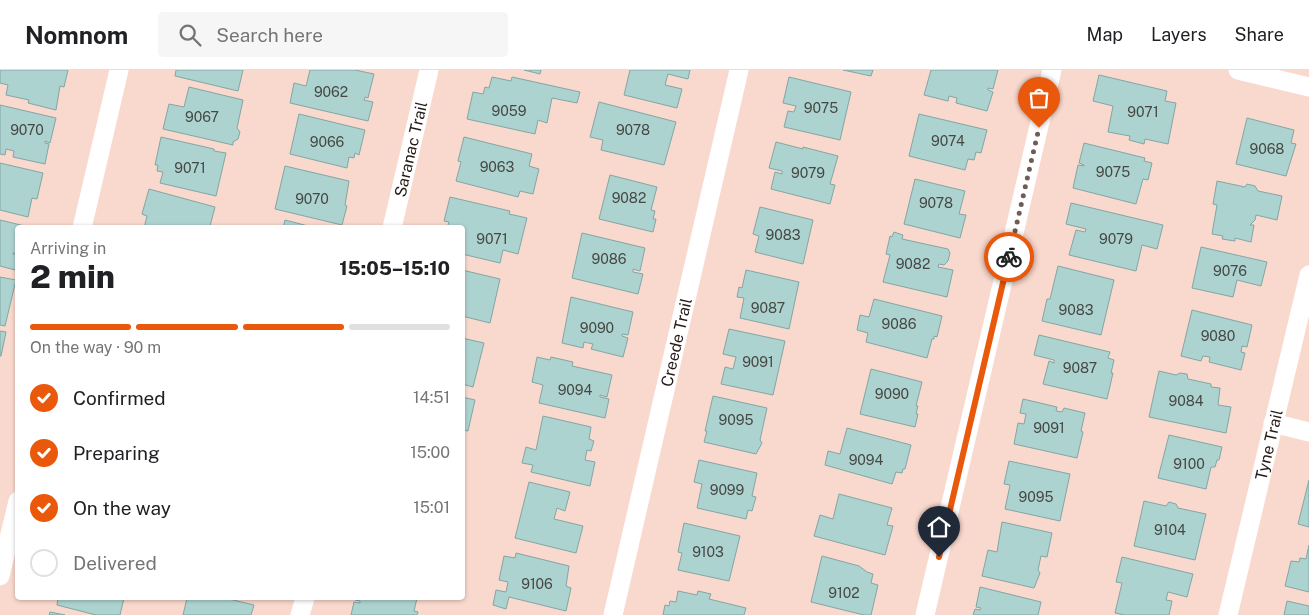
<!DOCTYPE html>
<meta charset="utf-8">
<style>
body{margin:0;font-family:"Public Sans",sans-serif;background:#f6f6f6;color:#202124;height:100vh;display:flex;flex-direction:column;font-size:19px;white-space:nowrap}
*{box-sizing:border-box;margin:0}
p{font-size:16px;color:#757577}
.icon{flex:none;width:28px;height:28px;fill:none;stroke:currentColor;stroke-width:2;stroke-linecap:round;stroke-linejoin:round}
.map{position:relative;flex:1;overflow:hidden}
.panel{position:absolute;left:15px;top:155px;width:450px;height:375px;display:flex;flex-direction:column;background:#fff;border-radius:5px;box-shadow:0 1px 4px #0004}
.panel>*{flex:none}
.pin{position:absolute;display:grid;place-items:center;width:42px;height:42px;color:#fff;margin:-51px -21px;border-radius:50% 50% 50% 0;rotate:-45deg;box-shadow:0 0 5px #0007}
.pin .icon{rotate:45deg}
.courier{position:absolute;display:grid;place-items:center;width:50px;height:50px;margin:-25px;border:4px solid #ea580c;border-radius:50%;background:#fff;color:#222;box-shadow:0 1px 6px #0007}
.summary em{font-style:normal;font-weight:800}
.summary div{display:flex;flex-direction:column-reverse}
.summary{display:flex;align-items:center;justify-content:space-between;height:85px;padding:0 15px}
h1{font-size:32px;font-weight:800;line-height:38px}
.bar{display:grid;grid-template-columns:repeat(4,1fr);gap:8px 5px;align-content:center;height:60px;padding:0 15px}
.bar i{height:6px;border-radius:4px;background:#e0e0e0}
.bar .active{background:#ea580c}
.bar p{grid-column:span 4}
ol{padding:0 15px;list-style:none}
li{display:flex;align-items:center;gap:15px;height:55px}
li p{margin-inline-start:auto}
li .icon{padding:5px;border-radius:50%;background:#ea580c;color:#fff;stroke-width:4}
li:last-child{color:#757577}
li i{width:28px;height:28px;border:2px solid #e0e0e0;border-radius:50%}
header{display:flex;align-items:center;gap:30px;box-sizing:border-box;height:70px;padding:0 25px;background:#fff;border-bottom:1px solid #e0e0e0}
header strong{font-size:24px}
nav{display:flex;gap:28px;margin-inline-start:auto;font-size:18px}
.search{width:350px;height:45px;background:#f6f6f6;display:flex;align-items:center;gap:12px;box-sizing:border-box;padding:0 18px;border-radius:5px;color:#757577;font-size:19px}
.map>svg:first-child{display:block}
.building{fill:#add3d1;stroke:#82a6a4}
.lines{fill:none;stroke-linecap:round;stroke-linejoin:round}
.street{stroke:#fff;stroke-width:19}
.done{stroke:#6f5c55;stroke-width:5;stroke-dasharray:0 9}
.route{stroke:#ea580c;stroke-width:6}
.labels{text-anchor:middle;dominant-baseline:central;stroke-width:4.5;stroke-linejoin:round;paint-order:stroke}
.number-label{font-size:14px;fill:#464844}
.street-label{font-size:16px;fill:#241915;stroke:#fff}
</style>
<header>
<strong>Nomnom</strong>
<div class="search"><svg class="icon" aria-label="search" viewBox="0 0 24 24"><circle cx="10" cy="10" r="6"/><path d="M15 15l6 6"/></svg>Search here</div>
<nav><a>Map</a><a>Layers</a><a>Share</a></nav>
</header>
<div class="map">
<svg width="1309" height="545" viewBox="0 0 1309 545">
<rect width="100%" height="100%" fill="#f9d8cd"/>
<g class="building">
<polygon points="0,0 68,0 64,17 60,16 56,40 28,33 29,30 6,25 8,15 0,13"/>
<polygon points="176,0 243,0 238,21 175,6"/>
<polygon points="310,0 355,0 374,4 368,28 365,27 364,30 373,32 368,51 290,33 294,13 306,16"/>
<polygon points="524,0 541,0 540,4"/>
<polygon points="630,0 690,0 688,9 668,4 665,15 682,19 677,38 624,25"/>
<polygon points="843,0 873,0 871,6"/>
<polygon points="931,0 998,0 993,19 988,18 988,20 993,22 987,41 956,33 957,28 949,26 948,31 924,25"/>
<polygon points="1099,5 1167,21 1165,31 1176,33 1168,74 1145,69 1144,74 1129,70 1130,66 1108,62 1113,36 1093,31"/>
<polygon points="492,7 511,11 512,7 580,22 577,33 552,28 547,53 538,50 535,64 467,49 473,22 483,24 485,17 489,18"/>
<polygon points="789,7 851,22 840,70 784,57 788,41 794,42 796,36 783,33"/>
<polygon points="189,17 243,30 237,58 240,62 238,69 233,72 233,75 163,59 169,34 184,37"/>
<polygon points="599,32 676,52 664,95 601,80 603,70 590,67"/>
<polygon points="0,35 56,48 50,73 45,71 45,73 49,74 45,94 13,87 14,81 6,79 5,85 0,84"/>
<polygon points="299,44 365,60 359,85 355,83 354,88 349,87 347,98 290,84"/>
<polygon points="919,44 987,60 981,83 976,82 974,90 968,89 965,100 909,86"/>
<polygon points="1247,48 1294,60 1291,73 1296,74 1286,106 1236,94"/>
<polygon points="161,67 214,79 214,81 226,83 216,126 160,113 163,102 157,101 158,95 155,95"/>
<polygon points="464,67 532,84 529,96 539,99 533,124 520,121 518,127 456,111 461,92 458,91"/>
<polygon points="776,72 803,79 803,77 838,86 830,114 835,115 830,134 771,119 775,102 782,104 782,101 769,98"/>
<polygon points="1084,73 1145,88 1144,91 1152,93 1148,110 1143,109 1136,134 1073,118 1078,95 1084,96 1084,95 1079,93"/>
<polygon points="0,93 43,103 37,129 32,128 28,147 0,140"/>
<polygon points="285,96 349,111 345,135 347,136 342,155 275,139"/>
<polygon points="610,105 657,117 651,140 655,141 653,149 656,149 653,162 599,149"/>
<polygon points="915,109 965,121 959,144 966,145 960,168 904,154"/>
<polygon points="1217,111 1245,117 1247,114 1255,116 1258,121 1282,126 1277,150 1256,145 1255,150 1250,155 1254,155 1251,172 1235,168 1235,171 1222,169 1223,166 1212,164 1217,135 1213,134"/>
<polygon points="149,119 215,137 210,156 215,158 144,158 147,146 142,144"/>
<polygon points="450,127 510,141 509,144 527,148 518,184 503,180 500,193 462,184 462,158 447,158 449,152 444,151"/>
<polygon points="1071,133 1163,155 1157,179 1142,175 1136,201 1069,185 1076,160 1085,162 1086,159 1066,154"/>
<polygon points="760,137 813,150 803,194 755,182 759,166 753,164"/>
<polygon points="0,150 29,157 18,158 18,184 13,183 13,184 18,185 15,200 0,196"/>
<polygon points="285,150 316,158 283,158"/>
<polygon points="894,162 903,165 902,169 948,179 950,183 948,191 944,195 939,194 938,197 953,200 947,227 883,212 890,185 886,184 890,166 892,167"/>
<polygon points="582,163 645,178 640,201 633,199 633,202 643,204 638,224 572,208"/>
<polygon points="1201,177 1267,192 1261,216 1237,210 1233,227 1192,218"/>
<polygon points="1058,196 1114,210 1101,265 1042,251 1047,229 1050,229"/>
<polygon points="462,200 500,209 490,253 462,246"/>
<polygon points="746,200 799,212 789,259 740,248 744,228 737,227 739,217 742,218"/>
<polygon points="0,207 16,210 5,256 0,255"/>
<polygon points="571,227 633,242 628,265 622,264 622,266 628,268 623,287 591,279 593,274 584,272 583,278 562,273"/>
<polygon points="874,229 942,246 937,267 934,266 934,269 932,269 927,288 866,272 868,263 857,260 860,245 869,247"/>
<polygon points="1192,240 1252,255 1247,277 1242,276 1241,282 1245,283 1241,300 1209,292 1210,287 1203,286 1201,291 1181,286"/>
<polygon points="729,259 785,271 773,325 721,314 725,297 733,299 736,287 723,284"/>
<polygon points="0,261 6,262 1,286 0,286"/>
<polygon points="1039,265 1110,282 1108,288 1114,290 1111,303 1113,303 1107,329 1043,314 1049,291 1054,293 1054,290 1034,285"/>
<polygon points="462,268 484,273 473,317 462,314"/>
<polygon points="537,287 550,290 551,287 573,292 572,296 612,305 607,327 600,325 600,327 609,329 605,348 539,333 543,315 532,312"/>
<polygon points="871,299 922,312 916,336 918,336 916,344 918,344 915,357 860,344"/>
<polygon points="1159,301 1176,305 1180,303 1187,304 1188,309 1211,314 1211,317 1220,318 1218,335 1231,337 1226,363 1149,347"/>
<polygon points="713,326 767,338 760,370 762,373 756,384 704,372 707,361 705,361"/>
<polygon points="462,327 475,330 468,361 462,360"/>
<polygon points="1023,329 1057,337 1056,341 1062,342 1064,338 1085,343 1081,361 1083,362 1077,388 1014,374 1018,353 1024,354 1026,344 1020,343"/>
<polygon points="543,346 591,357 589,369 594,371 591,381 587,380 585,390 595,392 590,416 531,402 533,395 522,393 526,377 536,380"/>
<polygon points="847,358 911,375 905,399 903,399 902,403 896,402 892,414 825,395 828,381 840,384"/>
<polygon points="1169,365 1222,377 1219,390 1217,390 1215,397 1211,397 1206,419 1158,408"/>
<polygon points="699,390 757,403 752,426 756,427 752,441 748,440 746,449 697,438 702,414 694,412"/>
<polygon points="1009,391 1070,404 1060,451 1005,439 1010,415 1004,414"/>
<polygon points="1309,410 1309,457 1298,454"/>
<polygon points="529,412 570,422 565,441 557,438 554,449 583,456 576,483 515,468"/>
<polygon points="839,424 892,438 887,455 893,456 885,485 814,466 820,445 833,449"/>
<polygon points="1144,431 1166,436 1169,432 1176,434 1178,438 1206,444 1195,490 1134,476"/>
<polygon points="1002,452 1052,463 1047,487 1041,486 1038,500 1040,503 1034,518 982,506 988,480 997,482"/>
<polygon points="684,453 740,466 729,511 678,500 682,483 678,482"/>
<polygon points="1309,475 1309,522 1285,516 1291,491 1299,492 1300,488 1306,489"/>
<polygon points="516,483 569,496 566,516 571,518 566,541 509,527 506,539 493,535 496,520 506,522 508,512 499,510 504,486 515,488"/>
<polygon points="822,486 859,496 867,502 873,504 871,513 878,515 871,545 864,545 811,532"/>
<polygon points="1122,487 1193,504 1187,527 1168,522 1166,530 1172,531 1169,545 1124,545 1115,543 1122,513 1116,512"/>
<polygon points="980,517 1041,532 1038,545 973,545 975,539 980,540 981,538 976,537"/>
<polygon points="678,521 697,525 698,521 711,524 709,529 746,538 744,545 663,545 665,535 669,536 670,531 676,532"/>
<polygon points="58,528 124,528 120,545 96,545 57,535"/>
<polygon points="187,528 225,528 254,535 251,545 183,545"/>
<polygon points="356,528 417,528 414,541 418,542 417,545 351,545 354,532 360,533 360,531 355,530"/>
<polygon points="1287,531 1309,536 1309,545 1284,545"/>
<polygon points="50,542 65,545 49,545"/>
</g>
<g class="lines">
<g class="street">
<polyline points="1238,0 1309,17"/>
<polyline points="82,158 119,0"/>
<path id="s1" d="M392 158 429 0"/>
<polyline points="1273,353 1309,362"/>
<polyline points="0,506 18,431"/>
<polyline points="300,545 305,528"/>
<path id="s2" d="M613 545 739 0"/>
<polyline points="925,545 1052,0"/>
<path id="s3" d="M1228 545 1309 205"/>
</g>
</g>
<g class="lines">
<polyline class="done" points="1009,187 1039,58"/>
<polyline class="route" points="939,487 1009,187"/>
</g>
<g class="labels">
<g class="number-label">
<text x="331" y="22">9062</text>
<text x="821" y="38">9075</text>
<text x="509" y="41">9059</text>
<text x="1143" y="42">9071</text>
<text x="202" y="47">9067</text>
<text x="27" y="60">9070</text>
<text x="633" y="60">9078</text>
<text x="948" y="71">9074</text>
<text x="327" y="72">9066</text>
<text x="1267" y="79">9068</text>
<text x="497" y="97">9063</text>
<text x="190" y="98">9071</text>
<text x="1113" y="102">9075</text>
<text x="808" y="103">9079</text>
<text x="629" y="128">9082</text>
<text x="312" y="129">9070</text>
<text x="936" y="133">9078</text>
<text x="783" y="165">9083</text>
<text x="492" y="169">9071</text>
<text x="1116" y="169">9079</text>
<text x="609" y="189">9086</text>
<text x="913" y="194">9082</text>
<text x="1230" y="201">9076</text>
<text x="768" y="238">9087</text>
<text x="1076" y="240">9083</text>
<text x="899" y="254">9086</text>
<text x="597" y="258">9090</text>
<text x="1218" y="266">9080</text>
<text x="758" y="292">9091</text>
<text x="1080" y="298">9087</text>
<text x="575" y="320">9094</text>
<text x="892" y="324">9090</text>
<text x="1186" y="331">9084</text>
<text x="736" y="350">9095</text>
<text x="1049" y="358">9091</text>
<text x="866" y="390">9094</text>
<text x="1189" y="394">9100</text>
<text x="727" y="420">9099</text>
<text x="1036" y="427">9095</text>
<text x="1170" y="460">9104</text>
<text x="708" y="482">9103</text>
<text x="537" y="514">9106</text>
<text x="844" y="523">9102</text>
</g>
<g class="street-label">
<text stroke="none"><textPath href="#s1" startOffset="81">Saranac Trail</textPath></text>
<text stroke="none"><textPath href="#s2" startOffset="280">Creede Trail</textPath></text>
<text stroke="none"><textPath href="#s3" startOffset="175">Tyne Trail</textPath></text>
</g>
</g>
</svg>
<div class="pin" style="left:1039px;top:58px;background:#ea580c"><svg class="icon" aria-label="bag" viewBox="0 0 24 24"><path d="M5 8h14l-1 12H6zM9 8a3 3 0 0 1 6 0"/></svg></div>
<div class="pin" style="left:939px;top:487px;background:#1f2937"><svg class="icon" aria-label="home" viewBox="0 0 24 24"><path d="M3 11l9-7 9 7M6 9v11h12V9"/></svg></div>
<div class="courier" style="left:1009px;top:187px"><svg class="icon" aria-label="bike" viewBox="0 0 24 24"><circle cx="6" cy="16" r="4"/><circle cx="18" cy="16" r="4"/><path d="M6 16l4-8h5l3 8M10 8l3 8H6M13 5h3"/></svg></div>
<section class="panel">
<div class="summary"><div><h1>2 min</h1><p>Arriving in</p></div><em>15:05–15:10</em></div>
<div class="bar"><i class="active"></i><i class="active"></i><i class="active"></i><i></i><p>On the way · 90 m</p></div>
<ol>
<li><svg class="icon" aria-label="check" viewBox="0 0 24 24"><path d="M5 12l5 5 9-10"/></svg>Confirmed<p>14:51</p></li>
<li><svg class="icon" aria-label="check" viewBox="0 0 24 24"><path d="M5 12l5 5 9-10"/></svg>Preparing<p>15:00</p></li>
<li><svg class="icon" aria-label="check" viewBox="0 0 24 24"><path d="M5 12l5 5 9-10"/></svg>On the way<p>15:01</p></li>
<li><i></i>Delivered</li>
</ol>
</section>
</div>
